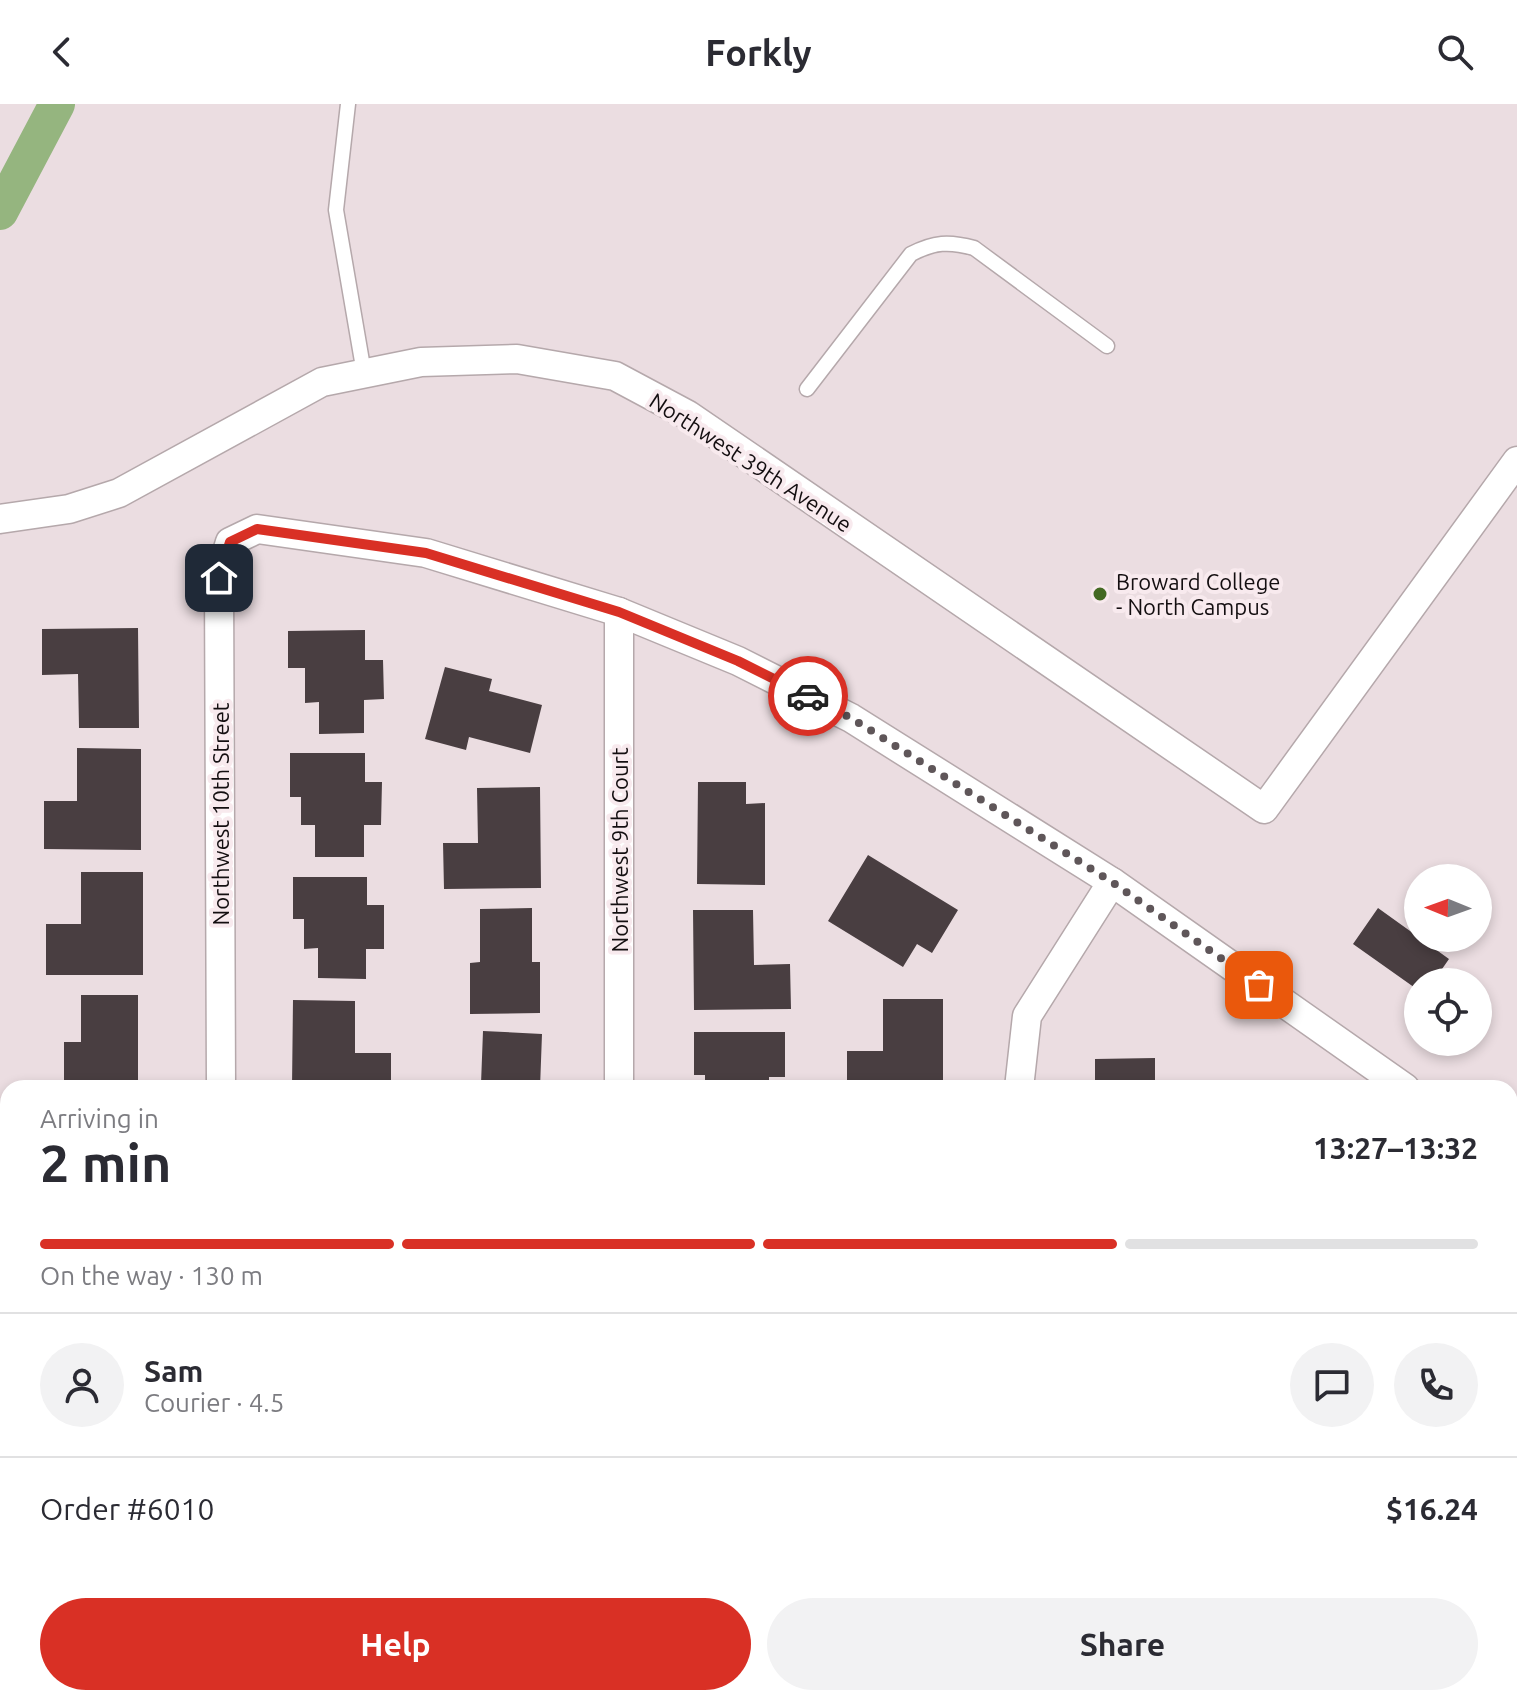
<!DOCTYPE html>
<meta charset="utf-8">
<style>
body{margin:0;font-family:Ubuntu,sans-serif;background:#f2f2f3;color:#2b2b33;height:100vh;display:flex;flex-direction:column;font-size:30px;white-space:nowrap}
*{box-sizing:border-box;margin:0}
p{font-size:26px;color:#7c7c81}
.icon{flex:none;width:44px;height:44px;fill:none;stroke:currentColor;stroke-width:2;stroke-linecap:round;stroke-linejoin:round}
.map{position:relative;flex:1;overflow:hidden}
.sheet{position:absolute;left:0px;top:976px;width:1518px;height:626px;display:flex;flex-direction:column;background:#fff;border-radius:24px 24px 0 0;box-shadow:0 4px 12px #0003}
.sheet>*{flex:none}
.needle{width:52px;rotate:271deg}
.fabs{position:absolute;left:1404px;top:760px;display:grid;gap:16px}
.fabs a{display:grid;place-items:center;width:88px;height:88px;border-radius:50%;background:#fff;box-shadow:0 4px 12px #0003;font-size:40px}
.pin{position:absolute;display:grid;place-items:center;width:68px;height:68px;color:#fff;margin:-34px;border-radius:16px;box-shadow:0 4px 12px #0006}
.courier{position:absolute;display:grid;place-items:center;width:80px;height:80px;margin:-40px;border:6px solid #d93025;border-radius:50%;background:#fff;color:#222;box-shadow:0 2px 10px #0007}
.headline em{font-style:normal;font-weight:700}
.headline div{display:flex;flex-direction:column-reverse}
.headline{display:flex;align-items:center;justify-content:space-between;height:136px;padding:0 40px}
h1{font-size:52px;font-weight:700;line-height:60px}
.bar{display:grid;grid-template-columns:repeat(4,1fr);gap:12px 8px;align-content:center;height:96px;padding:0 40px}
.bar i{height:10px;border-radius:6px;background:#e1e1e2}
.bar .active{background:#d93025}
.bar p{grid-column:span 4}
.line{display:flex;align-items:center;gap:20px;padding:0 40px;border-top:2px solid #e1e1e2}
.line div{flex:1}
.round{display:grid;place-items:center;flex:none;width:84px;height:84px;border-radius:42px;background:#f2f2f3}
.button{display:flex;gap:16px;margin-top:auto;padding:16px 40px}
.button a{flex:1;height:92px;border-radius:48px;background:#d93025;color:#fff;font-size:32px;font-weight:700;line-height:92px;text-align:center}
.button a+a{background:#f2f2f3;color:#2b2b33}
header{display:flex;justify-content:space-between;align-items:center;height:104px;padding:0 40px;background:#fff;font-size:36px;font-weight:700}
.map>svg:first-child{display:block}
.water{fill:#95b57f;stroke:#6e835e;stroke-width:2}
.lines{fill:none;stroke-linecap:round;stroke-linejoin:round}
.canal{stroke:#95b57f;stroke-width:36}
.building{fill:#493e41}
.service-casing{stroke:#b5a8ab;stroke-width:17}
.minor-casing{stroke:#b5a8ab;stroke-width:31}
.service{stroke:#fff;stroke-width:14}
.minor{stroke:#fff;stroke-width:28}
.done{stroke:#5f5659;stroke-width:8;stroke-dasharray:0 14.4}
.route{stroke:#d93025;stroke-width:10}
.poi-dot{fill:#436922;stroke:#f8eaee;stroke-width:3}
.labels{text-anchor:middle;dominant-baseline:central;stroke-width:8;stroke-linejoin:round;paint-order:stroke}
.street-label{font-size:22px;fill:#130e10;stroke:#f8eaee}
.poi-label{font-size:22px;fill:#130e10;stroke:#f8eaee;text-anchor:start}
</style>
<header><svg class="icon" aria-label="back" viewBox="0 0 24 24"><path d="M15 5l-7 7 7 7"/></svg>Forkly<svg class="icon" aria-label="search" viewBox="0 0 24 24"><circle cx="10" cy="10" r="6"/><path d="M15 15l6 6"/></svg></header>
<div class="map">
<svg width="1517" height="1601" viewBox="0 0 1517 1601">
<rect width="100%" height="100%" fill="#ebdde1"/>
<polygon class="water" points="0,1217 8,1282 8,1594 253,1594 265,1601 0,1601"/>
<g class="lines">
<polyline class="canal" points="0,108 57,0"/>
</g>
<g class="building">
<polygon points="138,524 139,624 79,624 78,570 42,571 42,525"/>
<polygon points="365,526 365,556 383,556 384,595 364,596 364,629 319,630 319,598 305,599 305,564 288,564 288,527"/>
<polygon points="445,563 492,575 489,587 542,601 530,649 469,633 466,646 425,635"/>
<polygon points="77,644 141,645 141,746 44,745 44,697 77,697"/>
<polygon points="290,649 365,649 365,678 382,678 381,721 364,721 364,753 315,753 315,721 301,721 301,693 290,693"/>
<polygon points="698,678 746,678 746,700 765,699 765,781 697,780"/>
<polygon points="540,683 541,784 444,785 443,739 478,739 477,684"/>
<polygon points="868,751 958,806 932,849 917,840 903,863 828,817"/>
<polygon points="81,768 143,768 143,871 46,871 46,820 81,820"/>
<polygon points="293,773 367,773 367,801 384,801 384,845 366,845 366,875 318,874 318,844 304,845 304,815 293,815"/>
<polygon points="532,804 532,858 540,858 540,909 470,910 470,859 480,858 480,805"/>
<polygon points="1378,804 1449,855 1433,878 1418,878 1418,886 1353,840"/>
<polygon points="693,806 753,806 754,861 790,860 791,905 694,906"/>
<polygon points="81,891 138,891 138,984 64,984 64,938 81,938"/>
<polygon points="883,895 943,895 943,984 847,984 847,947 883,947"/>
<polygon points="293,896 355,897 355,949 391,949 391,984 292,984"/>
<polygon points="483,927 542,930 540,984 453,984 453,979 481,980"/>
<polygon points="694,928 785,928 785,973 769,973 769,984 705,984 705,971 694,971"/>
<polygon points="1155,954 1155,984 1095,984 1095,955"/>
<rect x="1510" y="1369" width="7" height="100"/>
<polygon points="1510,1507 1517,1507 1517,1601 1502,1601 1502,1594 1510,1594"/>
<polygon points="384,1594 477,1594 474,1601 436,1601 423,1596 421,1601 400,1601"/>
<polygon points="504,1594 557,1594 570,1601 500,1601"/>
<rect x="879" y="1594" width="47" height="7"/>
<polygon points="1104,1594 1208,1594 1207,1601 1103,1601"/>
<polygon points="1354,1597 1354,1601 1289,1601 1289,1598"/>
</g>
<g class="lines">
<defs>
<g id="service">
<polyline points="348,0 336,106 364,269"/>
<path d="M807 285 911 150C934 138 949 137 974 144L1107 242"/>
</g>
<g id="minor">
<polyline points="0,415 69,405 119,389 322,278 421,258 517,255 615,272 688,311 1264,705 1517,357"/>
<polyline points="221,984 219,474 230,438 257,425 426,449 619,508 738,557 851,614 1112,778 1405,984"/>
<polyline points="619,984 619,508"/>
<polyline points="1019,984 1027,912 1112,778"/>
<polyline points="1510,1058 1517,1062"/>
<polyline points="1510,1131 1517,1120"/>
<polyline points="713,1594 726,1601"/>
<polyline points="1032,1594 1032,1601"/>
<polyline points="1427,1594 1427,1601"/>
</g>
</defs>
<use href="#service" class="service-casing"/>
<use href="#minor" class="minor-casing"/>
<use href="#service" class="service"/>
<use href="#minor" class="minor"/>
</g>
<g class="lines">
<polyline class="done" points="808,592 851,614 1112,778 1259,881"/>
<polyline class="route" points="219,474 230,438 257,425 426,449 619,508 738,557 808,592"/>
</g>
<circle class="poi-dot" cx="1100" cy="490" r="8"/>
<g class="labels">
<g class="street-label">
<text transform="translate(751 358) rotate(33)">Northwest 39th Avenue</text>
<text transform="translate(220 710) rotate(-90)">Northwest 10th Street</text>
<text transform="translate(619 746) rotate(-90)">Northwest 9th Court</text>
</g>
<g class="poi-label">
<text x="1116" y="477">Broward College<tspan x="1116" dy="25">- North Campus</tspan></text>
</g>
</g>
</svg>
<div class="fabs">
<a><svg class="needle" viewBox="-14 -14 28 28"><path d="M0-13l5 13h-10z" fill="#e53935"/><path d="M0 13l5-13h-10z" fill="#7c7c81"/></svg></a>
<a><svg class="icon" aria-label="locate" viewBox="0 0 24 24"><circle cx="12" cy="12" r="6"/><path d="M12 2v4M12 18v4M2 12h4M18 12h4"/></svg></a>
</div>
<div class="pin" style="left:1259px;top:881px;background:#ea580c"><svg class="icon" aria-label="bag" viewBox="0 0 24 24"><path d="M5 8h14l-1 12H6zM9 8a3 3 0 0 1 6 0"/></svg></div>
<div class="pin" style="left:219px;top:474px;background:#1f2937"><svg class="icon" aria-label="home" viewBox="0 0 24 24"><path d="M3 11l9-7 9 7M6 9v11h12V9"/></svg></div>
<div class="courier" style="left:808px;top:592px"><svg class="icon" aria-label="car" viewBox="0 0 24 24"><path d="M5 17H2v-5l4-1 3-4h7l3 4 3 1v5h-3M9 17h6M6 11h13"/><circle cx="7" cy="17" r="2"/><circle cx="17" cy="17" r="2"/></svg></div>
<section class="sheet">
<div class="headline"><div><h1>2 min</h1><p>Arriving in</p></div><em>13:27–13:32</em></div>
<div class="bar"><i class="active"></i><i class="active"></i><i class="active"></i><i></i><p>On the way · 130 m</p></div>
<div class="line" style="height:144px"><a class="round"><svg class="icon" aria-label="person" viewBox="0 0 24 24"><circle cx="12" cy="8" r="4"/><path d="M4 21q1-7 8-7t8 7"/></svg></a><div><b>Sam</b><p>Courier · 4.5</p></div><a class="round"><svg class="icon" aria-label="chat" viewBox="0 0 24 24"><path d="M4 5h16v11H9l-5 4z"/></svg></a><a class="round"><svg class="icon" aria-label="phone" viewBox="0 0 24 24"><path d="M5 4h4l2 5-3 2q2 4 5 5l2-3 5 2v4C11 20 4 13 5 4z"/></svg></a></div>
<div class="line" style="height:104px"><div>Order #6010</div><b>$16.24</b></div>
<div class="button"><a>Help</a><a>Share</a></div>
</section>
</div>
